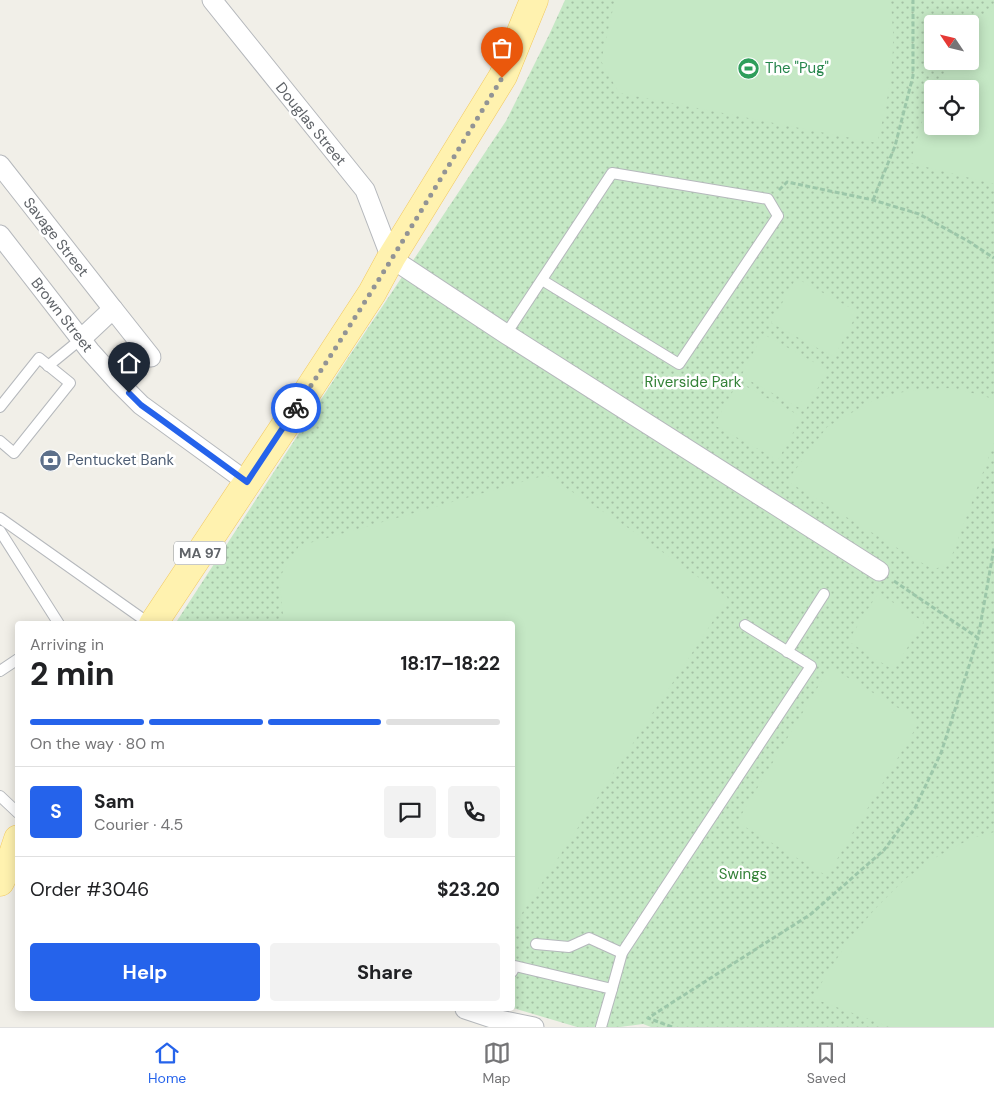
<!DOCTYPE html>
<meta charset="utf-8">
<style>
body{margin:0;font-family:"DM Sans",sans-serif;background:#f2f2f2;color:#202124;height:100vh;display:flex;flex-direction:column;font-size:19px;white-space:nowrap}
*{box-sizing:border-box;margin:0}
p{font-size:16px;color:#757577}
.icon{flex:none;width:28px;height:28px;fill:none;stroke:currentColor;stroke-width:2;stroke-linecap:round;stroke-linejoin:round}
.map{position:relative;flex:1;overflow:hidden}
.panel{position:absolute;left:15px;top:621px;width:500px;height:390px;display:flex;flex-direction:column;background:#fff;border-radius:5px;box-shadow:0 2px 12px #0003}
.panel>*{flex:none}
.needle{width:32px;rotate:305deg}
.buttons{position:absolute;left:924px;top:15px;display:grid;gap:10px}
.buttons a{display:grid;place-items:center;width:55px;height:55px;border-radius:5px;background:#fff;box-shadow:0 2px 12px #0003;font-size:25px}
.pin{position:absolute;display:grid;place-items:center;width:42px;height:42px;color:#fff;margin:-51px -21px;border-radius:50% 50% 50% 0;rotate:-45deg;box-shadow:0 0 5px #0007}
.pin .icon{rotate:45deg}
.courier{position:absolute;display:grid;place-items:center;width:50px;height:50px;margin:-25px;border:4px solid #2563eb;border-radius:50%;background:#fff;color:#222;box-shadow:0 1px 6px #0007}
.overview em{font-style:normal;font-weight:700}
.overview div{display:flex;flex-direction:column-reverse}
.overview{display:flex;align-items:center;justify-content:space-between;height:85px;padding:0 15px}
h1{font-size:32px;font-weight:700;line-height:38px}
.bar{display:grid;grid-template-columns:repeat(4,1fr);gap:8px 5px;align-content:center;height:60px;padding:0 15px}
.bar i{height:6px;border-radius:4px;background:#e0e0e0}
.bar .selected{background:#2563eb}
.bar p{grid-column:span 4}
.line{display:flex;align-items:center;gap:12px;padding:0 15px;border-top:1px solid #e0e0e0}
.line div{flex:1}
.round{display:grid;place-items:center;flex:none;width:52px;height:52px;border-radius:5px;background:#f2f2f2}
.button{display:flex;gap:10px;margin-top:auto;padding:10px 15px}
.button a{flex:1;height:58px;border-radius:5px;background:#2563eb;color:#fff;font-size:20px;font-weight:700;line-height:58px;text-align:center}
.button a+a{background:#f2f2f2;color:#202124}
.tab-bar{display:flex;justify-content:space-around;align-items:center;height:70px;border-top:1px solid #e0e0e0;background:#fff;font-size:14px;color:#757577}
.tab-bar a{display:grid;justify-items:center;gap:2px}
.tab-bar .selected{color:#2563eb}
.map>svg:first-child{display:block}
.park{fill:url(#park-dots);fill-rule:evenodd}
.pitch{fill:#c5e8c5}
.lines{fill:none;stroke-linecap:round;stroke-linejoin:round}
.lane-casing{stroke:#b5b8bc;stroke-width:12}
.street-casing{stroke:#b5b8bc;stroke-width:21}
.primary-casing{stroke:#f2c960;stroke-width:29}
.path{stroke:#9cc7a9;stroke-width:3;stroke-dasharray:5 2.5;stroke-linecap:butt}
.lane{stroke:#fff;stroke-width:10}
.street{stroke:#fff;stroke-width:19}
.primary{stroke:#fff2af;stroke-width:28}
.done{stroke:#929495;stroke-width:5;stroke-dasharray:0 9}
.route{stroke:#2563eb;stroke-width:6}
.labels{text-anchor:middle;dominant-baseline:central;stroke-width:5;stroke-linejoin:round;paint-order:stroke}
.shield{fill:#fff;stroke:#8f9295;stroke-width:1}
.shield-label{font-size:14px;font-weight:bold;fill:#5f6368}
.leisure-label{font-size:15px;fill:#27864d;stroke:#fff;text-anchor:start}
.street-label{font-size:15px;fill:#5f6368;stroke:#fff}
.park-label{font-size:15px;fill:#348238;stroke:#fff}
.service-label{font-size:15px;fill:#4e5e75;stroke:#fff;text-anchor:start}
</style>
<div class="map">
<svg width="994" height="1027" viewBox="0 0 994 1027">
<defs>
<pattern id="park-dots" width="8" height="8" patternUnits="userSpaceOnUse" patternTransform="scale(1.25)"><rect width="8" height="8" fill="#c5e8c5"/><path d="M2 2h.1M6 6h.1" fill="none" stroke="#a3c0a4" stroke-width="1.8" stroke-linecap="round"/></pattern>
</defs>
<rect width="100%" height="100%" fill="#f1efe8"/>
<path class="park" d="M565 0H994V1027H651L643 1024 620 1027H577L513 1008 512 624H175L350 355 506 121 549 35ZM932 24H970V61H932ZM932 89H970V126H932Z"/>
<g class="pitch">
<path d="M615 0H890C892 10 892 21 893 31 894 70 887 106 877 143L619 93 601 61Z"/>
<polygon points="994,9 994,184 910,163 924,115 932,96 932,126 970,126 970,89 936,89 951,61 970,61 970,34 981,20"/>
<polygon points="796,278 858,312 834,357 771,323"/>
<polygon points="763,334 828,370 805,411 741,376"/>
<polygon points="738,382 802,417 778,460 714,425"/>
<polygon points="954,388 994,399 994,443 948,566 932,569 787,481 827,427 872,401 897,393 925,389"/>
<polygon points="546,475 624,525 728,598 513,927 512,624 284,624 279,578 299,546"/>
<polygon points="878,593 924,622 893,670 848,641"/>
<polygon points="830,667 920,721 827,876 737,822"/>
<polygon points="994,832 994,1027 890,1027 812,998 850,938 875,909 905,879 938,856 972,838"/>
</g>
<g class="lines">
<defs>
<g id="lane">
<polyline points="506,334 612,173 768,199 778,216 679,364 542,280"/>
<polyline points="48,366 81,339"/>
<polyline points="0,407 39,358 70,383 14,453 0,441"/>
<polyline points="0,518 150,624"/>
<polyline points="0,531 59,624"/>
<polyline points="787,652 824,594"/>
<polyline points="0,671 18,659"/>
<polyline points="0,796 18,813"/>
<polyline points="536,944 569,947 589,938 622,953"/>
<polyline points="512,972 515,966 612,989 601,1027"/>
<polyline points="612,989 622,953 811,666 745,625"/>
</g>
<g id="street">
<polyline points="212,0 365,190 391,258 506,334 879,571"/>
<polyline points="0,165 113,309 81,339"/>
<polyline points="0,235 90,351 117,381 141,405 247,482"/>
<polyline points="113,309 151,357"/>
<polyline points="465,1009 495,1019 534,1027"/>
</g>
<g id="primary">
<polyline points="153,624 302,400 372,293 391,258 503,76 534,0"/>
<polyline points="0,882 11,860 18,839"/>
</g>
</defs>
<use href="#lane" class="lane-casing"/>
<use href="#street" class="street-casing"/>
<use href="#primary" class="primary-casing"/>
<g class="path">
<polyline points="779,190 787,182 873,200 919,214 968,241 994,258"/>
<polyline points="873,200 895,146 913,76 913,0"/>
<polyline points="894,581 978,638 994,548"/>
<polyline points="672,1027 648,1018 811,914 884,850 915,808 941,753 978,638"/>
</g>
<use href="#lane" class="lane"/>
<use href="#street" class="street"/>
<use href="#primary" class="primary"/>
</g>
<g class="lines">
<path class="done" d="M296 408C368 301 434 189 502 78"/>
<polyline class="route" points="129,393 141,405 155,415 247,482 296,408"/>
</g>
<defs>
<symbol id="stadium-disc" viewBox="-11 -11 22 22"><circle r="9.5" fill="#2e9e5b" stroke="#fff"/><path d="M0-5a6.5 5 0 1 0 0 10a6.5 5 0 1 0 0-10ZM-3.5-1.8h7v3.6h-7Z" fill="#fff"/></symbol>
<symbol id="bank-disc" viewBox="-11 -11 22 22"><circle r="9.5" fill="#5c6f8a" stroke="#fff"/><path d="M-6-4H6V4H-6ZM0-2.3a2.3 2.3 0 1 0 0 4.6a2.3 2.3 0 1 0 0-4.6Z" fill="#fff"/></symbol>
</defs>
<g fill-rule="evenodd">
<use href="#stadium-disc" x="736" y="56" width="25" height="25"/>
<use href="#bank-disc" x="38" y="448" width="25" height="25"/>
</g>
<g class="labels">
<rect class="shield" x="174" y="541.5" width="52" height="23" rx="4"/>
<g class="shield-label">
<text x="200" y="553">MA 97</text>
</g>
<g class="leisure-label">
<text x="765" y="68">The "Pug"</text>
</g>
<g class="street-label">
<text transform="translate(311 124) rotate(51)">Douglas Street</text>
<text transform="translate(56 237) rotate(52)">Savage Street</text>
<text transform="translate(62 315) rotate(52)">Brown Street</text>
</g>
<g class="park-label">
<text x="693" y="382">Riverside Park</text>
<text x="743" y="874">Swings</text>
</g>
<g class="service-label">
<text x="67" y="460">Pentucket Bank</text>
</g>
</g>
</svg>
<div class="buttons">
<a><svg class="needle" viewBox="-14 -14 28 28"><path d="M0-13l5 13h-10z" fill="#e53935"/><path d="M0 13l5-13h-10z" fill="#757577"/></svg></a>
<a><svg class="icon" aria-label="locate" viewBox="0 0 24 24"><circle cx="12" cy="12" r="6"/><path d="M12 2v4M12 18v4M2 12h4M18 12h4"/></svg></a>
</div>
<div class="pin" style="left:502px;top:78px;background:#ea580c"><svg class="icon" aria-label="bag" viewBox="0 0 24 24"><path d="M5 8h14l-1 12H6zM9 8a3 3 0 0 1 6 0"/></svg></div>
<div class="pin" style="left:129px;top:393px;background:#1f2937"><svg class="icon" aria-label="home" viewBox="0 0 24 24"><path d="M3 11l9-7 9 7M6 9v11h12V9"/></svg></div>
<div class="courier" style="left:296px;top:408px"><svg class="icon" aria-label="bike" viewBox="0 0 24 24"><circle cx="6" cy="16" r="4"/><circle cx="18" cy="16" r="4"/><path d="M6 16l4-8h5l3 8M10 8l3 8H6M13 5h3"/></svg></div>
<section class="panel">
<div class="overview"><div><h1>2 min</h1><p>Arriving in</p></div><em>18:17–18:22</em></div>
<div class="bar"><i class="selected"></i><i class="selected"></i><i class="selected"></i><i></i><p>On the way · 80 m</p></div>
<div class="line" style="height:90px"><b class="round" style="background:#2563eb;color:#fff">S</b><div><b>Sam</b><p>Courier · 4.5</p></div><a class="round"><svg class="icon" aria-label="chat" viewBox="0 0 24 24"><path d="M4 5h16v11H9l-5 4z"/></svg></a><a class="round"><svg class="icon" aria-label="phone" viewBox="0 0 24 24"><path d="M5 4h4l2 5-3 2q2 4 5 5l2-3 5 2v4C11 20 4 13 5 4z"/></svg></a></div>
<div class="line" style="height:65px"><div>Order #3046</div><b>$23.20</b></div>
<div class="button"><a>Help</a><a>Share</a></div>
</section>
</div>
<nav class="tab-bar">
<a class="selected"><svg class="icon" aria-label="home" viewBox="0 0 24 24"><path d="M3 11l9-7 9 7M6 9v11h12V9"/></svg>Home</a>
<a><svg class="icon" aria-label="map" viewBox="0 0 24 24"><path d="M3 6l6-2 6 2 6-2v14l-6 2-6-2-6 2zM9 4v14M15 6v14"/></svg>Map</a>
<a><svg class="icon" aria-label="saved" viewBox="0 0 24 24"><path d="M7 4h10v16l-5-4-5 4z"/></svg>Saved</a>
</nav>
